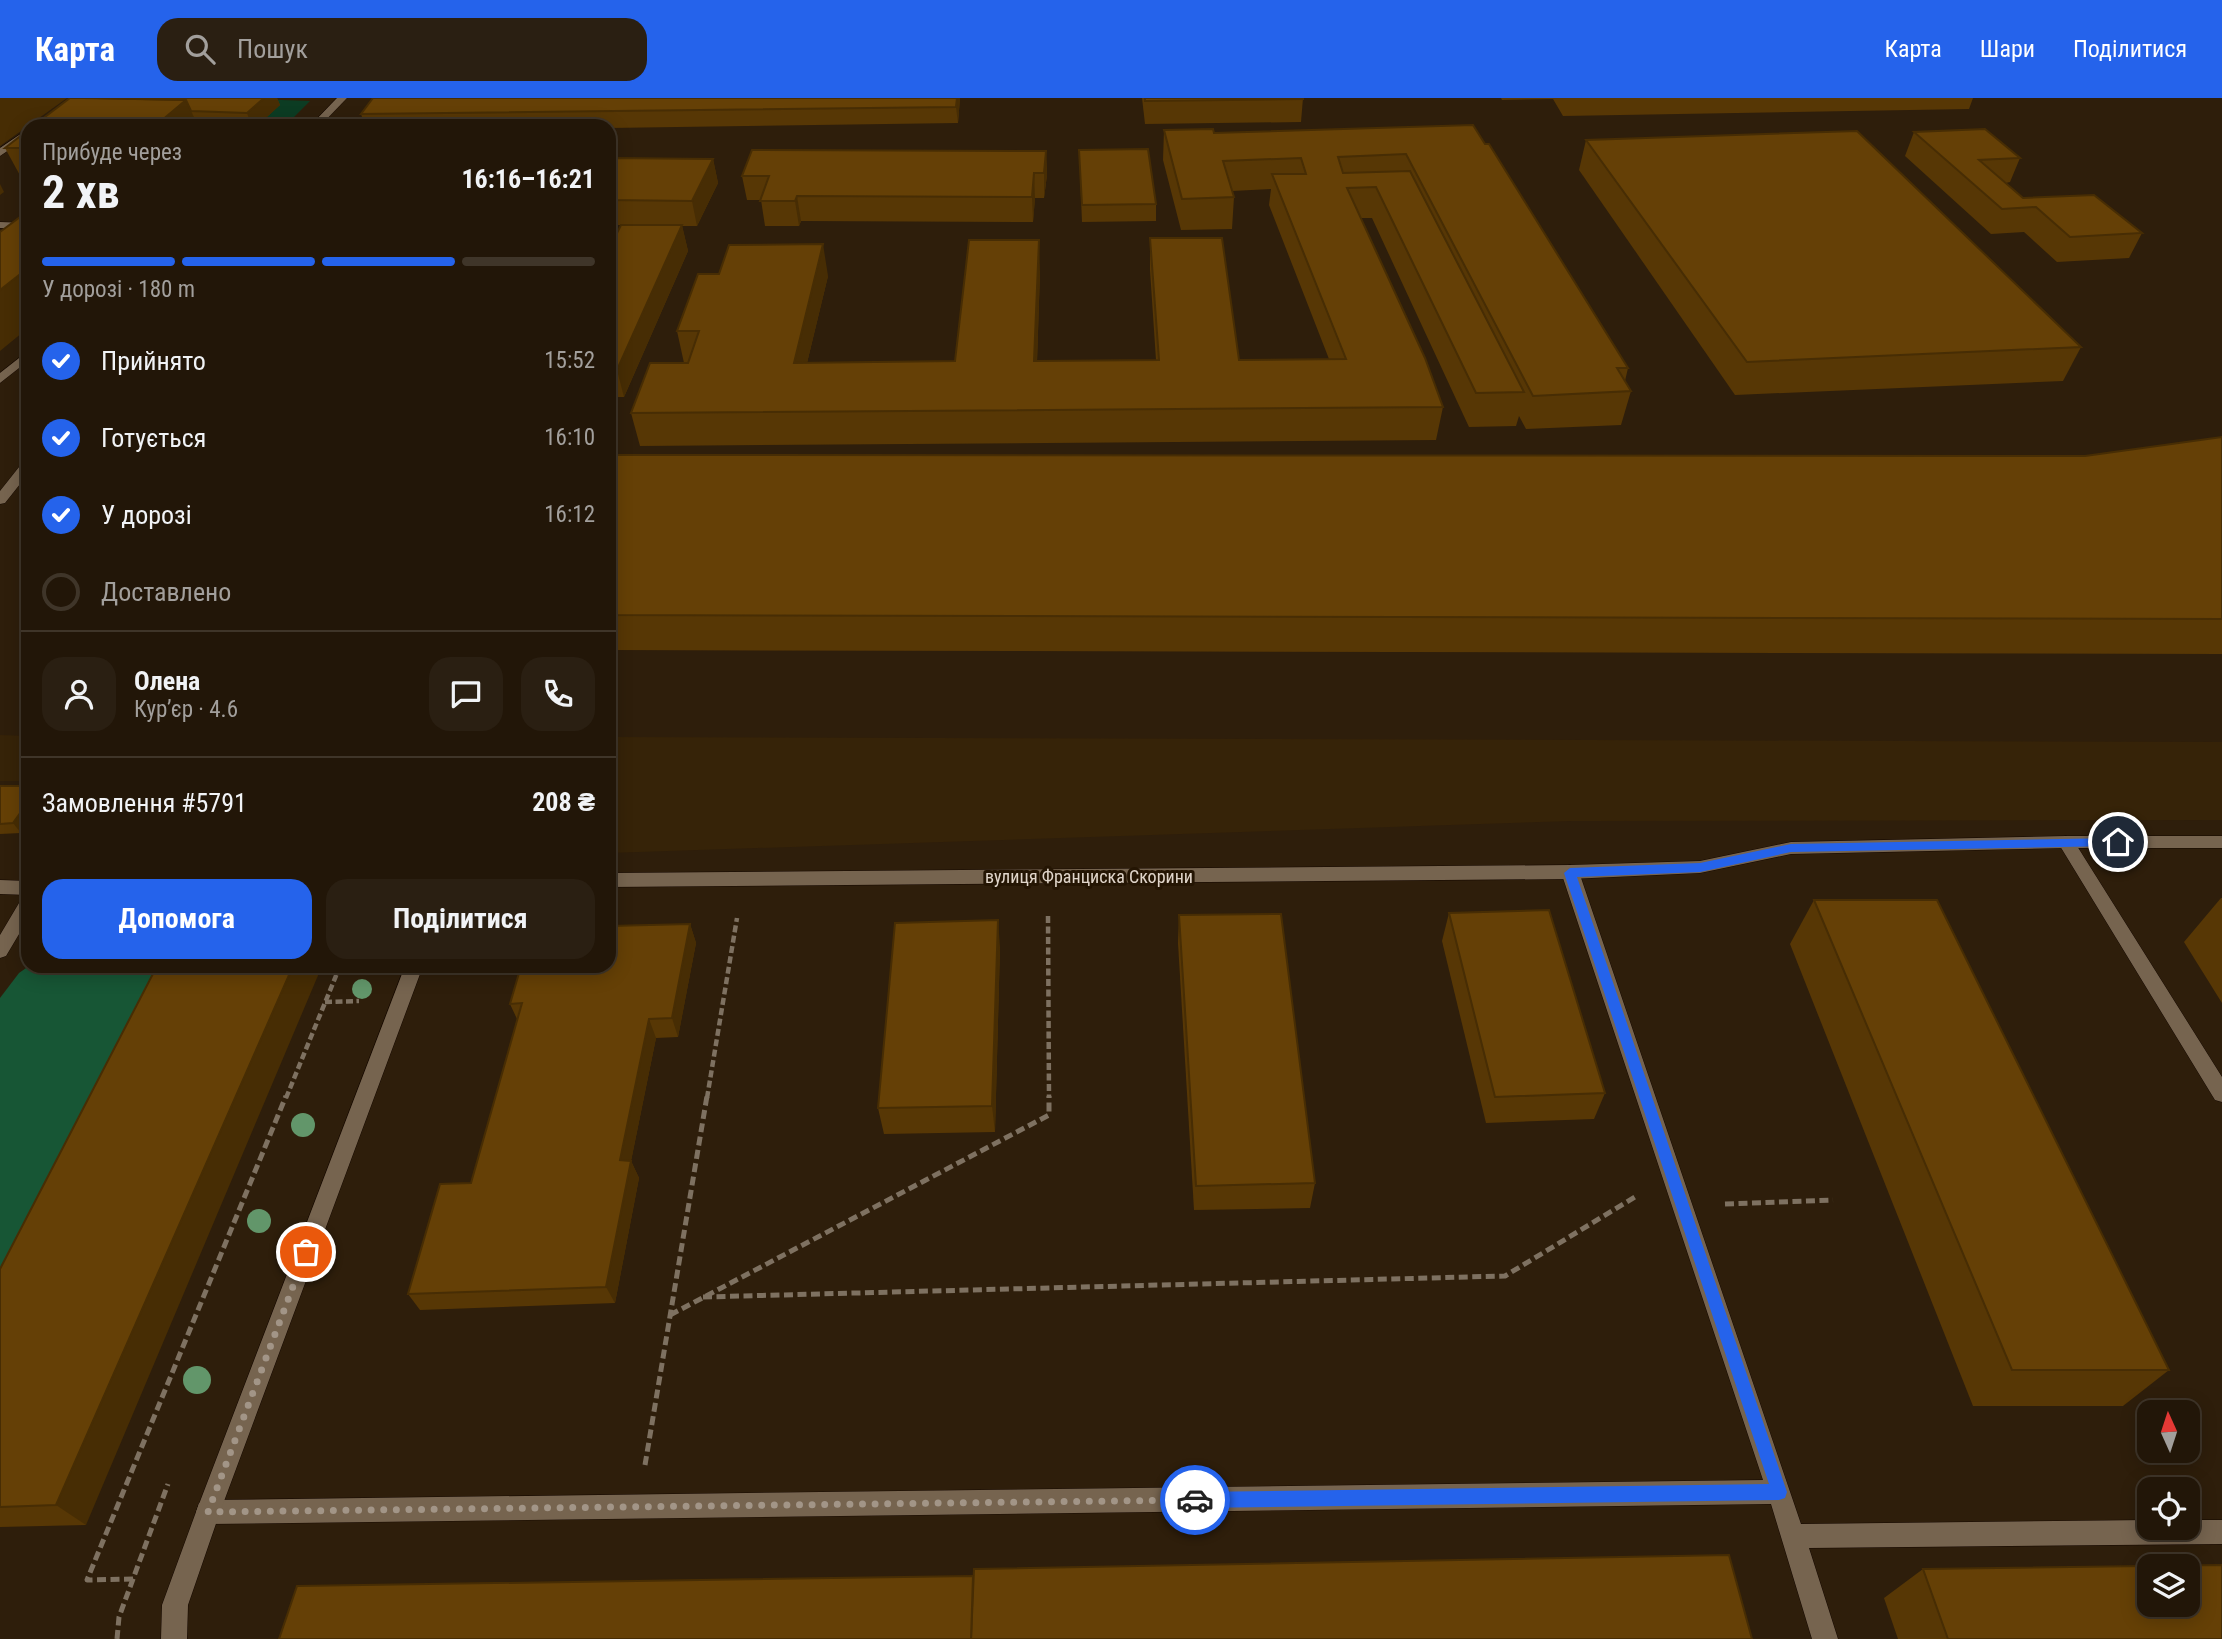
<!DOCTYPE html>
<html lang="uk">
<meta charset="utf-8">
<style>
body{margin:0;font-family:"Roboto Condensed",sans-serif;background:#2a1f12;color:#f1f3f6;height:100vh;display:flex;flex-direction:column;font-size:26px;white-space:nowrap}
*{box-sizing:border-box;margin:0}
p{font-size:23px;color:#a29f9c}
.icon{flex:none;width:38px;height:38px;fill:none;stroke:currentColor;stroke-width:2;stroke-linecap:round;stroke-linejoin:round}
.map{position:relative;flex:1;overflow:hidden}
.side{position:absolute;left:21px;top:21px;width:595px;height:854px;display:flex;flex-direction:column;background:#221608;border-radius:21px;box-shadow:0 4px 18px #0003,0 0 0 2px #3f3529}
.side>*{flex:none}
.needle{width:46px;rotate:357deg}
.tools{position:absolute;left:2137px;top:1302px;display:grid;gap:14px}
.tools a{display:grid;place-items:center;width:63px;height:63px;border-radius:14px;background:#221608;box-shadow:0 4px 18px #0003,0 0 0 2px #3f3529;font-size:35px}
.pin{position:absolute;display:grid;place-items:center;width:60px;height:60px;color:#fff;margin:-30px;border:4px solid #fff;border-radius:50%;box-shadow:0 2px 7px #0007}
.courier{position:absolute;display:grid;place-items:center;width:70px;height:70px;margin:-35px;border:5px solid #2563eb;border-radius:50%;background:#fff;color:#222;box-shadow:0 2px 9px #0007}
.headline em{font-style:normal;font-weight:700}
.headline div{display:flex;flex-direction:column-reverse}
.headline{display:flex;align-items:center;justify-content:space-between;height:119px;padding:0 21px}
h1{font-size:46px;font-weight:700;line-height:52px}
.bar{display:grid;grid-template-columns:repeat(4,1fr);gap:10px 7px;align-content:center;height:84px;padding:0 21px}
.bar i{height:9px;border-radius:5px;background:#3f3529}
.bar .on{background:#2563eb}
.bar p{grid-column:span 4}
.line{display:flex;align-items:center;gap:18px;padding:0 21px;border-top:2px solid #3f3529}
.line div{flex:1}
.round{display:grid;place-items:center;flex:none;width:74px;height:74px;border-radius:21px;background:#2a1f12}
ol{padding:0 21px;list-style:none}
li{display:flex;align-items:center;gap:21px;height:77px}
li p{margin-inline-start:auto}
li .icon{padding:7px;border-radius:50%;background:#2563eb;color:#fff;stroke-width:4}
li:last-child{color:#a29f9c}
li i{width:38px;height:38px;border:4px solid #3f3529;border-radius:50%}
.cta{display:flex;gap:14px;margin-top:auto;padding:14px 21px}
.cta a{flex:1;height:80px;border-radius:21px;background:#2563eb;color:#fff;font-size:28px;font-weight:700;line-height:80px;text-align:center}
.cta a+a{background:#2a1f12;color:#f1f3f6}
header{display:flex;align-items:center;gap:42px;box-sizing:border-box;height:98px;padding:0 35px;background:#2563eb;color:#fff}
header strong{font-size:33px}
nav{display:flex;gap:38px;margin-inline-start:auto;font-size:24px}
.search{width:490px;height:63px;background:#2a1f12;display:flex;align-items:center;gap:18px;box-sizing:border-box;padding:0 24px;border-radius:21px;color:#a29f9c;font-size:26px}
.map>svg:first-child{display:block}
.built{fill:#362308}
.green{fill:#0c3c23}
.forest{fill:#175635}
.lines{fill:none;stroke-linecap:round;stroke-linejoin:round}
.service-casing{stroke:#150800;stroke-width:1}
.minor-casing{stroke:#150800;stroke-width:1}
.path-far1{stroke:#7e7161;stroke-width:4.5;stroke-dasharray:7 3.5;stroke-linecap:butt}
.path{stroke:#7e7161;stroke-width:5;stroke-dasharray:9 4.5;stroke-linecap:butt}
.service{fill:#76644f;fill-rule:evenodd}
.minor{fill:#76644f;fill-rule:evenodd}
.tree{fill:#62966a}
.wall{fill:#573705}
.shaded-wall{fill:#472d04}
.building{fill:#654006;stroke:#472d04;stroke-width:2;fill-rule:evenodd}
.route{fill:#2563eb}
.done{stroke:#a29587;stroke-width:7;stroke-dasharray:0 12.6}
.labels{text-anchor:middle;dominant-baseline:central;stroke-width:6;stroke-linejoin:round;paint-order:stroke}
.street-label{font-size:18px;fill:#e0d5ca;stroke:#241503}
</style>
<header>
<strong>Карта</strong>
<div class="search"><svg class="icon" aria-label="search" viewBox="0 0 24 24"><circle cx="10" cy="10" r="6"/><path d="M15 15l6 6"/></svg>Пошук</div>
<nav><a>Карта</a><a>Шари</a><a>Поділитися</a></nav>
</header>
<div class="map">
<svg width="2222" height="1541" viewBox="0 0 2222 1541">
<rect width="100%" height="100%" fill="#2e1e0b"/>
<g class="built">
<polygon points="0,637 28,638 28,683 0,683"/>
<polygon points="609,639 2222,644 2222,722 1571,723 609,755"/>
</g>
<polygon class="green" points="229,0 310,3 285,28 257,28 279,7 63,28"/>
<polygon class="forest" points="29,868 158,868 0,1186 0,900 19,875"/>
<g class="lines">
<defs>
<g id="service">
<polygon points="28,31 28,39 0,58 0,50"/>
<polygon points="0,124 28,125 28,131 0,130"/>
<polygon points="28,253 28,263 0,285 0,275"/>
<polygon points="2066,738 2072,740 2222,979 2222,1004 2215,1002 2060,748 2057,744 2060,740"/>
<polygon points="1570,767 1576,769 1579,774 1801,1426 2149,1422 2149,1430 2188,1430 2188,1422 2222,1422 2222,1446 1809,1450 1838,1541 1812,1541 1771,1406 208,1426 199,1423 196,1414 199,1405 208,1402 1763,1382 1561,774 1564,769"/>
<polygon points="28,798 28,821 6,858 0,860 0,837 22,800"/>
</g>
<g id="minor">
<polygon points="337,0 347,0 320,28 310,28"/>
<polygon points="28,363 28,376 5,405 0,406 0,393 23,364"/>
<polygon points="2066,738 2222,738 2222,750 2066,750 1791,756 1700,775 1570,781 609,789 609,775 1570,767 1700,763 1791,744"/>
<polygon points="0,782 28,783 28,797 0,796"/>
<polygon points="405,868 423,868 220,1414 188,1507 187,1541 161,1541 162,1507 196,1414"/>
</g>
</defs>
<use href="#service" class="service-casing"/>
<use href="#minor" class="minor-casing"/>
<g class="path-far1">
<polyline points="1048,818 1049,1000"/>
<polyline points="325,904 359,903"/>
<polyline points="286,1000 340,868"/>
<polyline points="707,1000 737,820"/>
</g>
<g class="path">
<polyline points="1725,1106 1833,1102"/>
<polyline points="703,1199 1505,1178 1635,1099"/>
<polyline points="670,1217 1049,1017 1049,998"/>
<polyline points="645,1367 707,998"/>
<polyline points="133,1481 87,1482 286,998"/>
<polyline points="117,1541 119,1519 168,1386"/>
</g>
<use href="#service" class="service"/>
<use href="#minor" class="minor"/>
</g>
<g class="tree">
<circle cx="362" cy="891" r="10"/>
<circle cx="303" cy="1027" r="12"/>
<circle cx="259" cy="1123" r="12"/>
<circle cx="197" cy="1282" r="14"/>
</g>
<g class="wall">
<polygon points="70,0 277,0 280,7 257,28 33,28"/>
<polygon points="373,0 960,0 958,25 609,30 609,28 365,28 361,16"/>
<polygon points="1142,0 1303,0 1301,24 1145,26"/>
<polygon points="1501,0 1973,0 1969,11 1563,18 1553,1 1502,2"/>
<polygon points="1473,27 1628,270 1625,283 1631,293 1621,327 1526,331 1519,318 1516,328 1469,329 1372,120 1361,120 1443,309 1436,342 640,348 631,315 684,265 677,233 828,178 807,265 955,263 1040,174 1037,263 1156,262 1150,172 1150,140 1239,262 1329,261 1269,107 1271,91 1232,93 1234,99 1232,131 1181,132 1163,62 1164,32 1214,35"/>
<polygon points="28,32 28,92 5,50"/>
<polygon points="1914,34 2020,60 2010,84 2006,85 2023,100 2142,135 2129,160 2057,164 2024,134 1991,136 1905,58"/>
<polygon points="1586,42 2081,249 2063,283 1735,297 1579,72"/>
<polygon points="1079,52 1156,106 1156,123 1082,124"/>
<polygon points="1046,53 1047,77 1044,100 1035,100 1033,124 801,123 799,128 765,128 761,102 747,102 742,78"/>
<polygon points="609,60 713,61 718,85 697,128 682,128 688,153 624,299 609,299 609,151 628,127 609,127"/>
<polygon points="2222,339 2222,556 609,552 609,357 2085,358"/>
<polygon points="0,688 21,735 0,736"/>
<polygon points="2221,800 2222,800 2222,905 2184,844"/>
<polygon points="1814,802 2169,1272 2123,1308 1973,1308 1790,846"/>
<polygon points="1449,815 1605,995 1594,1021 1486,1025 1442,843"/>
<polygon points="1179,817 1315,1085 1310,1110 1194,1112 1178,845"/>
<polygon points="690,826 696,845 678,939 656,940 631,1063 639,1080 615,1205 420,1212 408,1196 471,1085 517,921 510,906"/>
<polygon points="1000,849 995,1034 884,1036 878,1010"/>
<polygon points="0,1171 86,1427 0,1429"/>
<polygon points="1923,1471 2222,1541 1898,1541 1884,1500"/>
</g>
<g class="shaded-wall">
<polygon points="0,0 67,0 0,48"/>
<polygon points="264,0 277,0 280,7 257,28 252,28 247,15"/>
<polygon points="957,0 960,0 958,25 956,9"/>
<polygon points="186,2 198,28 155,28"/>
<polygon points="1046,53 1047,77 1044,100 1044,75"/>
<polygon points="713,61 718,85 697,128 692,103"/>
<polygon points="1034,75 1035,100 1033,124 1032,99"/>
<polygon points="0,86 4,94 0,97"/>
<polygon points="797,98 801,123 799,128 795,103"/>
<polygon points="682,127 688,153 624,299 617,272"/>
<polygon points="1039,142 1040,174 1036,296 1034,263"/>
<polygon points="823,146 828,178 799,298 794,265"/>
<polygon points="28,170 28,230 0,253 0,192"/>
<polygon points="28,704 28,725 21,735 13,725"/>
<polygon points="998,822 1000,849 995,1034 992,1008"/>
<polygon points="690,826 696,845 678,939 672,920"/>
<polygon points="293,868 322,868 86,1427 56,1407"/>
<polygon points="649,921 656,940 631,1063 639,1080 615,1205 606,1189 620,1062"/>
</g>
<g class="building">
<polygon points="70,0 84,0 186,2 155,28 33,28"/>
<polygon points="97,0 264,0 247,15 191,13 186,2"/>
<polygon points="373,0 957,0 956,9 361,16"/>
<polygon points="1145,0 1303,0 1303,1 1145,3"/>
<polygon points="1473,27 1485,46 1489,46 1628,270 1617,270 1631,293 1533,298 1406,56 1338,59 1343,75 1410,73 1524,294 1476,295 1376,89 1347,90 1425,260 1443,309 631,315 650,265 688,265 699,233 677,233 698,176 719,176 729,147 823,146 794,265 955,263 969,142 1039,142 1034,263 1159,262 1150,140 1222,140 1239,262 1346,261 1272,76 1306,76 1301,60 1223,63 1234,99 1182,101 1164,32 1213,31 1214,35"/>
<polygon points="1985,31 2020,60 1979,62 2023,100 2094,97 2142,135 2070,139 2036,109 2002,111 1914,34"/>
<polygon points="28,32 28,50 5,50"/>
<polygon points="1857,33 2081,249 1747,264 1586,42"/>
<polygon points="1148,51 1156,106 1082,107 1079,52"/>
<polygon points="752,52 1046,53 1044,75 1034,75 1032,99 797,98 795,103 760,103 769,78 742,78"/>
<polygon points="609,60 713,61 692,103 609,102"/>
<polygon points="28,113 28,170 0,192 0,134"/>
<polygon points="621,127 682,127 617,272 609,272 609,151"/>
<polygon points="2222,339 2222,521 609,517 609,357 2085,358"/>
<polygon points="0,688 28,688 28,704 13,725 0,726"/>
<polygon points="1814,802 1937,802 2169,1272 2012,1272"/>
<polygon points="1549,812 1605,995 1495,999 1449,815"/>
<polygon points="1281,816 1315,1085 1196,1088 1179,817"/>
<polygon points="998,822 992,1008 878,1010 895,825"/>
<polygon points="690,826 672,920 649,921 620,1062 631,1063 606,1189 408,1196 440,1086 471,1085 522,905 510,906 521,868 609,868 609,828"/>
<polygon points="157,868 293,868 56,1407 0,1409 0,1171"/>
<polygon points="1729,1457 1752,1541 971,1541 974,1471"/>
<path d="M2222 1467V1541H1948L1923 1471ZM2149 1468H2188V1507H2149Z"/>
<polygon points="973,1478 971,1541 279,1541 297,1488"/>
</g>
<polygon class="route" points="2118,740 2123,744 2118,748 1791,754 1700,774 1577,779 1787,1394 1785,1400 1779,1402 1195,1410 1189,1407 1187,1402 1189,1396 1195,1394 1769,1386 1564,775 1570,770 1700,765 1791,746"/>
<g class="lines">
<polyline class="done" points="306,1154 208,1414 1195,1402"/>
</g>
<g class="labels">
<g class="street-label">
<text x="1089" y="778">вулиця Франциска Скорини</text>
</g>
</g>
</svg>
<div class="tools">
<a><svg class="needle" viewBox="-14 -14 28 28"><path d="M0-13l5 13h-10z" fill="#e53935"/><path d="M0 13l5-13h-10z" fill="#a29f9c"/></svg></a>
<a><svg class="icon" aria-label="locate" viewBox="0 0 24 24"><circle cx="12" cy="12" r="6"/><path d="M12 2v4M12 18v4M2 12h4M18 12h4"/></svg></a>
<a><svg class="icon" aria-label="layers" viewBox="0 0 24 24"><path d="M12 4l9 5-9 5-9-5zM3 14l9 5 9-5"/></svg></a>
</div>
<div class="pin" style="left:306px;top:1154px;background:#ea580c"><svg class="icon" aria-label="bag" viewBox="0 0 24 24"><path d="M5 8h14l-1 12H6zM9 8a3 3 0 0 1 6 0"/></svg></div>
<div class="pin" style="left:2118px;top:744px;background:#1f2937"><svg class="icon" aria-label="home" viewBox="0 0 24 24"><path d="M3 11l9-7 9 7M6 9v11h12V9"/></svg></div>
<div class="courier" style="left:1195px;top:1402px"><svg class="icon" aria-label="car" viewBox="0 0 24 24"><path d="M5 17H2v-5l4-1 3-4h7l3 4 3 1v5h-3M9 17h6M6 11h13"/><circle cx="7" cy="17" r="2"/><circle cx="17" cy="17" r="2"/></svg></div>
<section class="side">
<div class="headline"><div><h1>2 хв</h1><p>Прибуде через</p></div><em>16:16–16:21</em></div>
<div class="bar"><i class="on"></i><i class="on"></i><i class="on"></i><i></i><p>У дорозі · 180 m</p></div>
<ol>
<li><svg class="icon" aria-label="check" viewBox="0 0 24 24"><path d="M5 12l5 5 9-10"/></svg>Прийнято<p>15:52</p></li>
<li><svg class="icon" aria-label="check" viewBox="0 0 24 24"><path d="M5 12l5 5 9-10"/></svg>Готується<p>16:10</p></li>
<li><svg class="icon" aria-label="check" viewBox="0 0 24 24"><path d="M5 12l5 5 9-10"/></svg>У дорозі<p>16:12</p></li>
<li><i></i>Доставлено</li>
</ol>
<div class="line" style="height:126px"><a class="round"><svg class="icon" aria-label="person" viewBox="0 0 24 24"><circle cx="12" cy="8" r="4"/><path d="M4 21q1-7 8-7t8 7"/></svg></a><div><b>Олена</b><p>Кур’єр · 4.6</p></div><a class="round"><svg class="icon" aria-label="chat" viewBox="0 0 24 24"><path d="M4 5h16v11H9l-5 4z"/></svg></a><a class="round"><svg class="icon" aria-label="phone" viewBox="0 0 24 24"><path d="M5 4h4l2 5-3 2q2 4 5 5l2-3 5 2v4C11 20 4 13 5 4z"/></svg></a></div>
<div class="line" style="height:91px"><div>Замовлення #5791</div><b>208 ₴</b></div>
<div class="cta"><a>Допомога</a><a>Поділитися</a></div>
</section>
</div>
